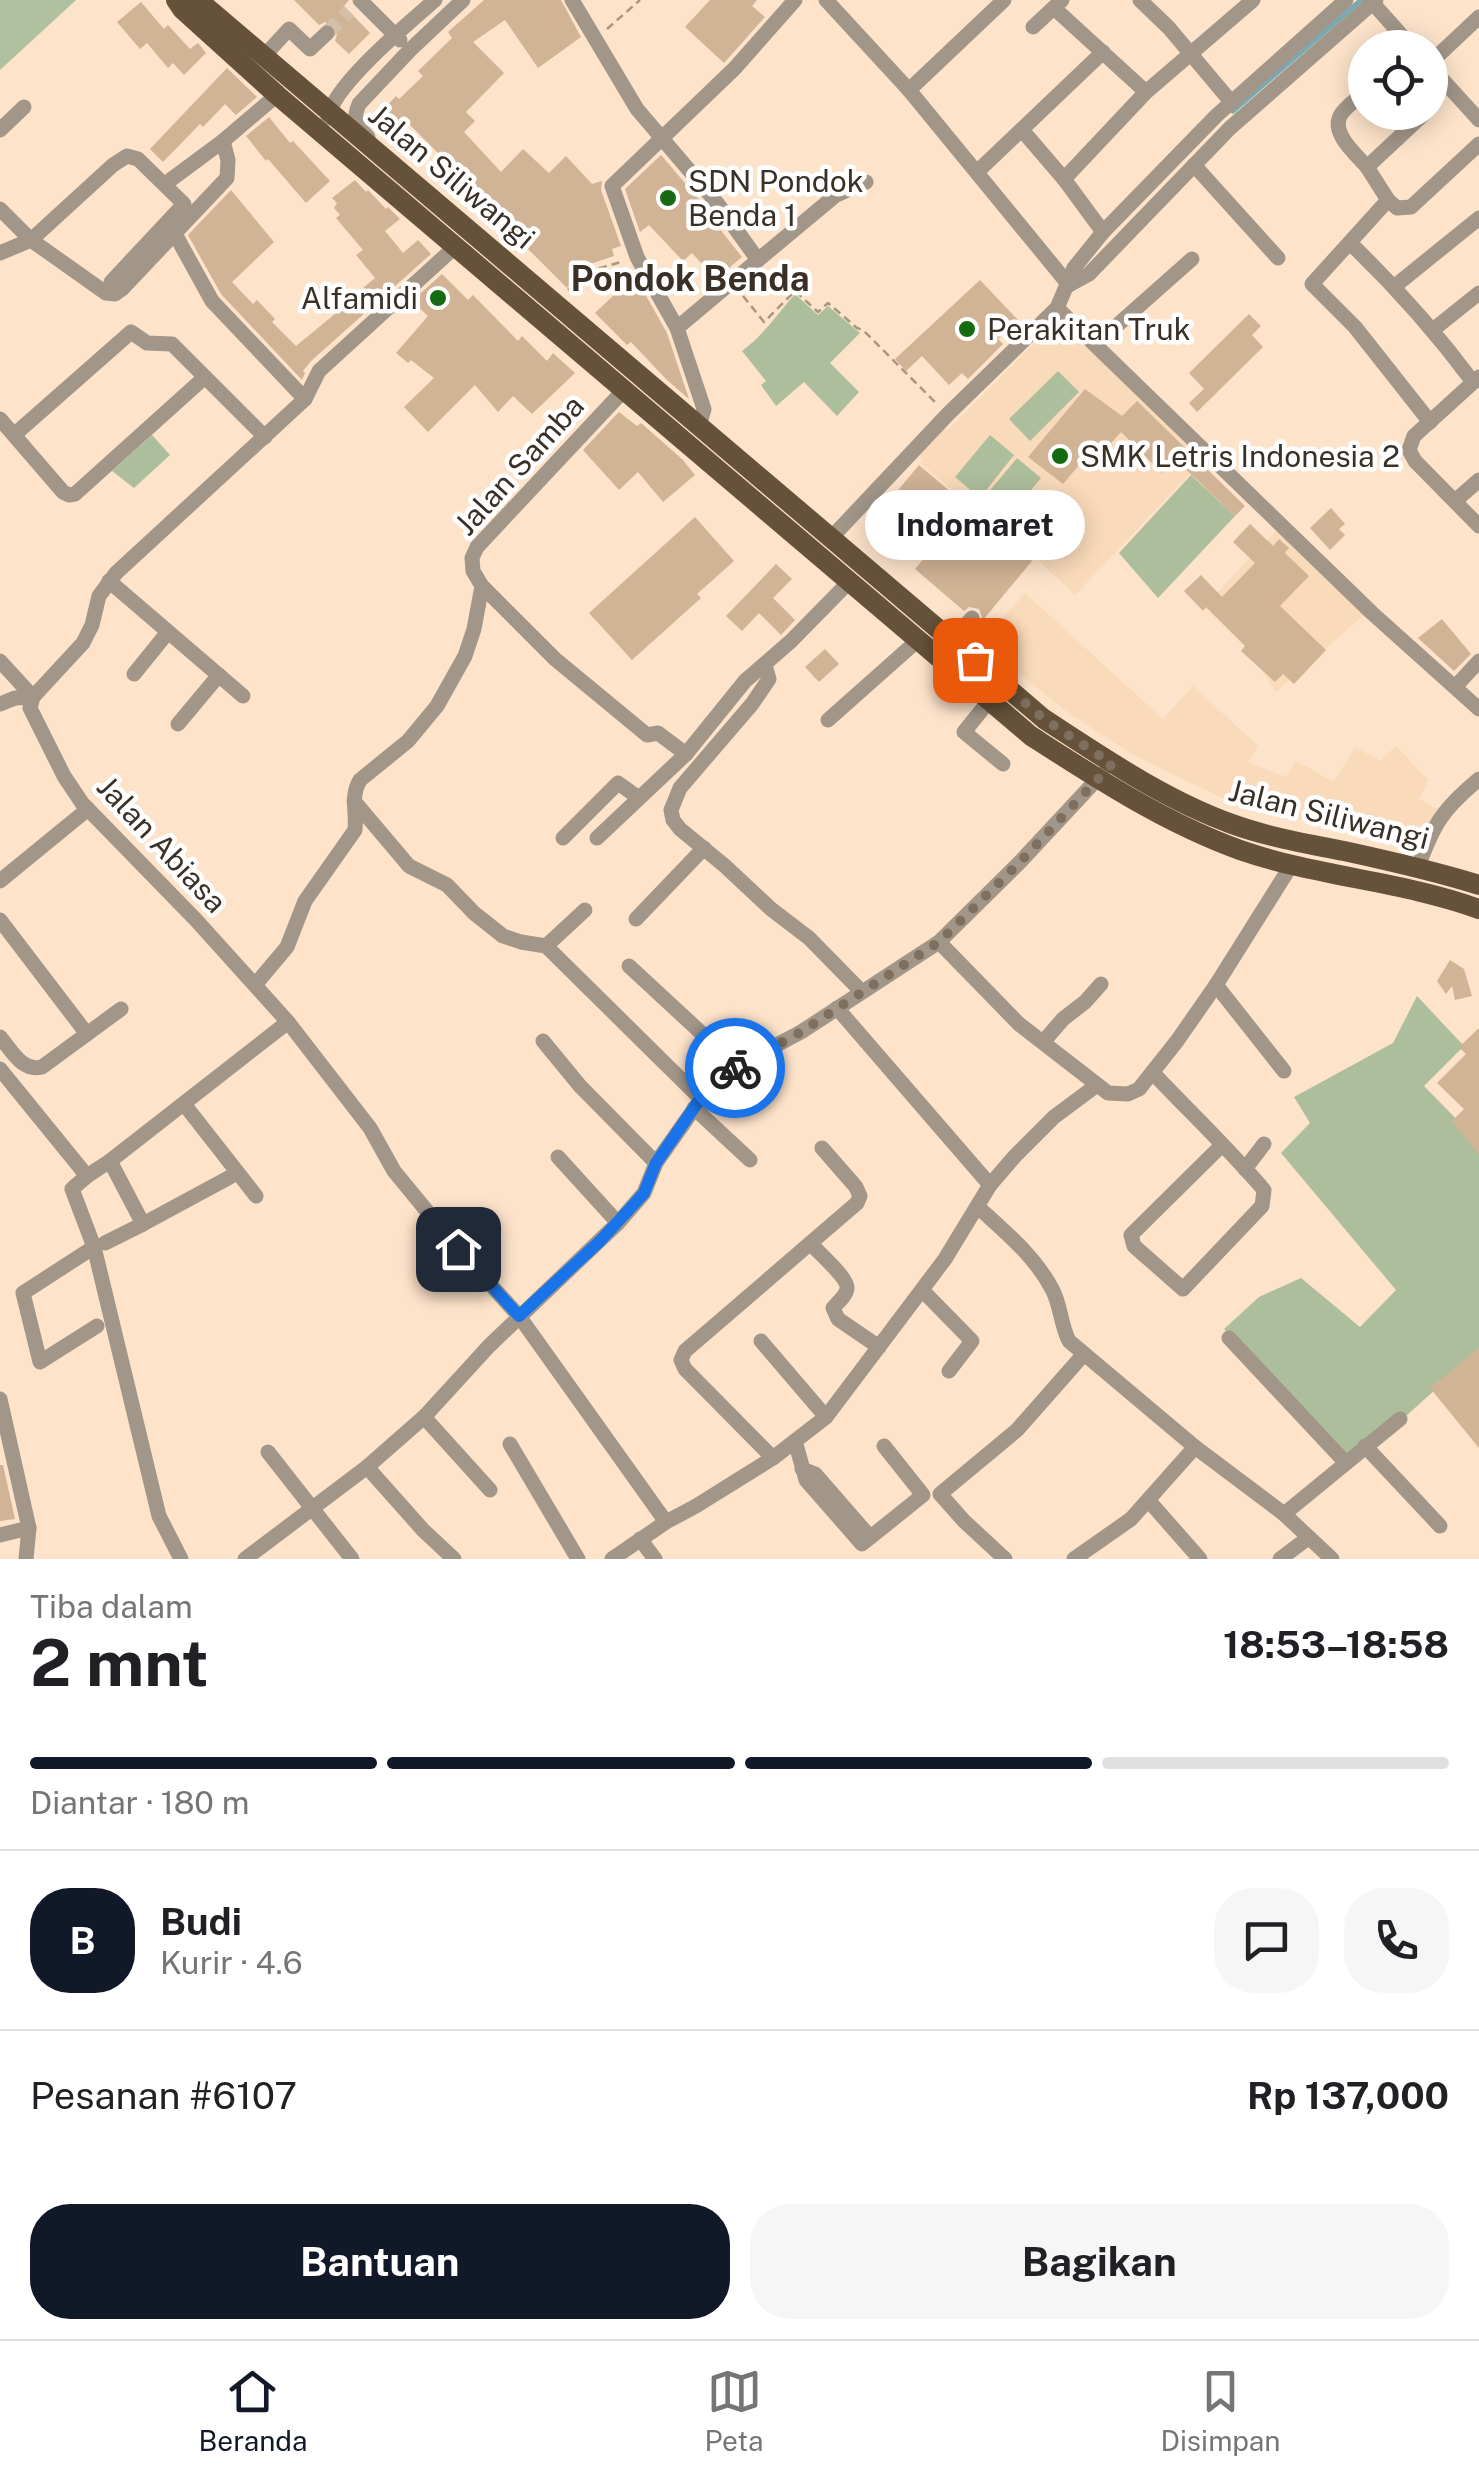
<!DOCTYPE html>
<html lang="id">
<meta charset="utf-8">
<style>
body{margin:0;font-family:"Public Sans",sans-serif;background:#f6f6f6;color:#202124;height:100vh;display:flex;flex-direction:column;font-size:38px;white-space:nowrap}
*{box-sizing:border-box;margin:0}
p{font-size:32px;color:#757577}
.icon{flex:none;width:55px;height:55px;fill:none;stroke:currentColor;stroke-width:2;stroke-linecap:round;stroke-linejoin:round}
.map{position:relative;height:1559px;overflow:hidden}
.sheet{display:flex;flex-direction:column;background:#fff;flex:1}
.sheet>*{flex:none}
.controls{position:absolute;left:1348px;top:30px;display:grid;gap:20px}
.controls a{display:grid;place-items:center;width:100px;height:100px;border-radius:50%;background:#fff;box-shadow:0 5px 25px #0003;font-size:50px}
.pin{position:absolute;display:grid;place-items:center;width:85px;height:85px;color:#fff;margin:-42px;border-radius:20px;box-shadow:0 5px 15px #0006}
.courier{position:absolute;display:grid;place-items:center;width:100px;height:100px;margin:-50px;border:8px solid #1a73e8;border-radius:50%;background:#fff;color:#222;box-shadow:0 2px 12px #0007}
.bubble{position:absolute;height:70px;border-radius:35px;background:#fff;box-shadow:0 5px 25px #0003;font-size:32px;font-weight:700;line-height:70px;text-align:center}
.head em{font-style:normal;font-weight:700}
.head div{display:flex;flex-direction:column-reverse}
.head{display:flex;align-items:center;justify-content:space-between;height:170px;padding:0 30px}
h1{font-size:65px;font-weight:700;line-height:75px}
.bar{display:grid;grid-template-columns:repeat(4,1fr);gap:15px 10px;align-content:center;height:120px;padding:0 30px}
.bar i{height:12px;border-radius:8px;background:#e0e0e0}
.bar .current{background:#111827}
.bar p{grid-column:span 4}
.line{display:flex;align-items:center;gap:25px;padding:0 30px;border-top:2px solid #e0e0e0}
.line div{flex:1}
.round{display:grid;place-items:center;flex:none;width:105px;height:105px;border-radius:40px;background:#f6f6f6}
.action{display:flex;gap:20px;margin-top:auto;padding:20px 30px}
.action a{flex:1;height:115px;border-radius:40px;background:#111827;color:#fff;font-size:40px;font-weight:700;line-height:115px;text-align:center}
.action a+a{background:#f6f6f6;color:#202124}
.tabs{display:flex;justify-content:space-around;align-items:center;height:140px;border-top:2px solid #e0e0e0;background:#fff;font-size:28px;color:#757577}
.tabs a{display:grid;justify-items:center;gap:5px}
.tabs .current{color:#111827}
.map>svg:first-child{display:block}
.built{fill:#f9daba}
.green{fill:#adbe9d}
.forest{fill:#afc19e}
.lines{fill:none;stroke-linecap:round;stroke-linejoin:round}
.stream{stroke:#79a9b2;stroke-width:5}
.building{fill:#d1b396}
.minor-tunnel{stroke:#d6bfa9;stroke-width:15;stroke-dasharray:15 8;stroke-linecap:butt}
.path{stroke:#a99683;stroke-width:2.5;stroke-dasharray:8 5;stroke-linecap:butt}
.minor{stroke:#a19688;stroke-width:15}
.major{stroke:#66523a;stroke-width:20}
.done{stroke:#7e6f5f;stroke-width:10;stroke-dasharray:0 18}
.route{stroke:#1a73e8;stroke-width:12}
.poi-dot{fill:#166b12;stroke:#fff;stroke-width:4}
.labels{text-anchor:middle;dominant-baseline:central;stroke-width:9;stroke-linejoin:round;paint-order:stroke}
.street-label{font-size:30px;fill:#3a3026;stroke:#fff}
.poi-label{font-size:30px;fill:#3a3026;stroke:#fff;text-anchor:start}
.quarter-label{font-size:35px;font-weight:bold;fill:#3a3026;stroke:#fff}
</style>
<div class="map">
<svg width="1479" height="1559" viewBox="0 0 1479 1559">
<rect width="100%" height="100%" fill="#fde3ca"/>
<g class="built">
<polygon points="1059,318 1203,460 1075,595 1039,561 920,463 923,459 917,453 943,428 947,431"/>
<polygon points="1280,527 1367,612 1276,692 1245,646 1204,606"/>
<polygon points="1025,593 1163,719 1193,686 1258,746 1248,762 1286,777 1296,761 1334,782 1355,747 1380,761 1396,746 1428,780 1419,799 1437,809 1418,849 1231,802 1135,756 1070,714 981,643"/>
</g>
<g class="green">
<path d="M795 294 818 315 828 306 860 333 830 363 859 392 837 416 804 382 776 406 761 385 766 381 742 351C763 336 778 313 795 294Z"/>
<polygon points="1058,371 1079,392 1030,441 1009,419"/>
<polygon points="152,435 170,455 134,488 112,471"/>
<polygon points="990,435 1014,455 980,498 955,477"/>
<polygon points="1017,458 1041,478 1007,520 982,500"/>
<polygon points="1191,475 1235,516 1158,598 1119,553"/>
<polygon points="1417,996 1464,1046 1424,1086 1479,1142 1479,1350 1353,1464 1224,1329 1259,1297 1301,1278 1360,1327 1396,1290 1281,1153 1310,1123 1294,1097 1393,1043"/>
</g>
<polygon class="forest" points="0,0 76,0 0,70"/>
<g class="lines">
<polyline class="stream" points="1233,111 1361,0"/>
</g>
<g class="building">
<polygon points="294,0 349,0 344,6 370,33 349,54 335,41 338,31 334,25 325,22 319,25"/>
<polygon points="484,0 561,0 581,37 538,68 505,20 473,42 504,73 466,112 475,121 464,132 501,172 523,149 549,173 566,156 592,184 602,181 601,190 621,246 612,249 614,256 581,267 582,272 567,288 525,246 524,248 501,225 498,227 457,185 449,192 428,169 442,157 404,119 391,132 376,117 396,96 399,99 423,76 418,71 452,38 448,32"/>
<polygon points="710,0 757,0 752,6 765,17 724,63 685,27"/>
<polygon points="141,2 164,29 168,25 190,49 198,43 206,53 184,75 173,63 168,68 147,43 140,49 117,22"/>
<polygon points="227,68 257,97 236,115 225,104 203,127 200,124 163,162 150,149"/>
<polygon points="269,117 290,143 293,141 330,181 306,203 268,159 266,161 246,136"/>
<polygon points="661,155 708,210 712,216 711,218 742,257 716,279 692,253 683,261 649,225 640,232 625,189"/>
<polygon points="355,180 366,192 368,190 386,209 388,207 400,219 385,231 403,253 418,240 431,254 311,361 303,371 305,373 302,380 221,294 188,235 231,190 274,242 232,282 253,304 257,300 275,319 272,322 296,346 364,290 363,288 375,278 356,255 363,250 336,218 340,215 334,208 337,203 332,198"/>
<polygon points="442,274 468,300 473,295 518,341 522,336 547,361 553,353 575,373 532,414 513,396 498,412 475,385 428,432 404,407 434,378 411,360 408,363 396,353 428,316 412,301"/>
<polygon points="636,278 667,333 689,399 666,379 631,342 627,345 595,313 616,293 628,285 625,281"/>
<polygon points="980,280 1018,320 998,339 1003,344 968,379 962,373 949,385 922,356 906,371 895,359"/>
<polygon points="1249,314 1261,326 1252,335 1263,347 1197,412 1189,403 1204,389 1189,373"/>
<polygon points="1085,389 1122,416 1137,401 1245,506 1235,516 1175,459 1162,473 1121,432 1093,463 1085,458 1063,484 1028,457"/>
<polygon points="619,412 637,426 641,423 682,459 695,475 663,502 638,472 619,490 583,450"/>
<polygon points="919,465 1032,561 983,620 979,609 969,607 964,611 915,569 943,536 894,495"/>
<polygon points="1331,508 1345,524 1339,529 1345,535 1330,550 1310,528"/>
<polygon points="695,517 734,561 697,594 701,598 632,660 589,613"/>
<polygon points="1250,524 1273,546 1279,539 1289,548 1285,553 1309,576 1280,606 1326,650 1294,684 1283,674 1275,682 1241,651 1245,646 1206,607 1203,611 1184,591 1201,575 1222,597 1255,563 1233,542"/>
<polygon points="776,564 792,579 773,598 795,620 781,635 759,613 742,631 726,616"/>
<polygon points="1442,619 1471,654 1454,671 1418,638"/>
<polygon points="825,649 839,664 819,682 805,667"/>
<polygon points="1450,960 1464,969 1472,996 1455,1000 1452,986 1446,994 1437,981"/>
<polygon points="1479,1028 1479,1155 1452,1121 1464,1109 1437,1083 1466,1054 1459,1047"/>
<polygon points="1479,1348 1479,1448 1430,1388"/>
<polygon points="0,1465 3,1465 15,1519 0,1521"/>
</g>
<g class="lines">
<polyline class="minor-tunnel" points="327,33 349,11"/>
<g class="path">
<polyline points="607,29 640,0"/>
<polyline points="568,290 586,272 621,262"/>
<polyline points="743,296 764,322 795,291 818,312 828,303 857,328 863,330 937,404"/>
</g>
<g class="minor">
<polyline points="360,0 400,40"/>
<polyline points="572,0 637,109 717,203 758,260 677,328"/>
<polyline points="826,0 909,90 1069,285"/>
<polyline points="1140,0 1169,28 1232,103"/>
<polyline points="1370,0 1413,48"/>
<polyline points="1054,8 1146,92"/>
<polyline points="1033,27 1062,0"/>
<polyline points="265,55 289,29 310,49 327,33"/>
<polyline points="1430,63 1479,17"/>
<polyline points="1430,66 1479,120"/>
<polyline points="909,90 1004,0"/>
<path d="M1365 92C1357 99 1345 107 1340 116 1331 134 1357 155 1367 167L1426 112"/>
<path d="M328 118C332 86 409 23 435 0"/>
<polyline points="0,130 24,107"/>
<polyline points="1022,130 1064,179 1103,232"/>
<path d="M368 137C356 124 352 121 359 104L410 50 463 0"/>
<polyline points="1194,165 1278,258"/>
<polyline points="1367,167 1388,200"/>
<polyline points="977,172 1103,52"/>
<polyline points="1064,179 1146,92 1253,0"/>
<polyline points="165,184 223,141 277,95"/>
<polyline points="0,209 31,240 106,293 115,294 122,289 227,178 228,160 223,141"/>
<polyline points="175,234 212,301 305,399"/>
<path d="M1351 244C1397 288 1435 331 1473 382"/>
<polyline points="456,246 319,371 305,399 116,573 99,596 92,625 83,643 33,697 30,708 64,776 82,803 196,920 288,1022 370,1128 394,1171 458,1249 519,1316 666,1522"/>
<polyline points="0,253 31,240 113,165 127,156 138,159 184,204 111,282"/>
<polyline points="758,260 836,195 866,182"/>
<polyline points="1069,285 1089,274 1230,128 1376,0"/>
<polyline points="1395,286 1479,218"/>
<polyline points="1057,308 1372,613 1479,709"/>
<polyline points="1434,329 1479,293"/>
<polyline points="1096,344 1192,259"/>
<polyline points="1479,377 1414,436 1409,450 1415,461 1479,526"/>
<polyline points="624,390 477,547 472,558 473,571 482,586 555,659 647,735 658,733 686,754"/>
<polyline points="0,419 63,492 69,495 75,494 205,377"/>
<polyline points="1430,422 1355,327 1312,284 1388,200 1397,208 1411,207 1479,144"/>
<polyline points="699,427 704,409 677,328 637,257 612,186 735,68 795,0"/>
<polyline points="14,435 131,332 147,343 172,344 265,437"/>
<polyline points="1455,501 1479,480"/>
<polyline points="831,538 948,414 1057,308 1074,268 1103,232 1217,115 1346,0"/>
<polyline points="109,581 243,696"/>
<polyline points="952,641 972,618"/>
<polyline points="0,661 33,697"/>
<polyline points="765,665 769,679 752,704 680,788 671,810 673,820 680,829 725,866 771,909 809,938 862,992"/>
<polyline points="134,674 168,632"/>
<polyline points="1455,687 1479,661"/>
<polyline points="989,701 964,732 1003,764"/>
<polyline points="0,704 15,698 33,697"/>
<polyline points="828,720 917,641"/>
<polyline points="178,724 219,675"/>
<polyline points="354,801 409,866 447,885 474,913 503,936 521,942 546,946 701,1099"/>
<polyline points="563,838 618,783 639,798"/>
<polyline points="597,838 686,754 745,681 791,641 849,582"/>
<path d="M1418 867C1434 823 1443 809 1479 779"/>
<polyline points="0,881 88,809"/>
<polyline points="636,919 704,848"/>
<polyline points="0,920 87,1034"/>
<polyline points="939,942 1021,861 1102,774"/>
<polyline points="546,946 585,910"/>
<polyline points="629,966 737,1066"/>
<path d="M255 985 287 947 305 901 355 830C357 813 350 796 360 780L408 741 437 706 465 656 474 629 482 586"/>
<polyline points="1216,985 1284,1071"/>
<polyline points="837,1008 990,1185"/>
<path d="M0 1037C12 1051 22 1072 42 1067L121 1009"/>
<polyline points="543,1041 580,1086 656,1163"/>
<polyline points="1044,1041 1063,1019 1085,1002 1101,984"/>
<polyline points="0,1069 87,1176 110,1161 288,1022"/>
<path d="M1153 1073C1190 1112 1229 1149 1264 1190L1262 1206 1183 1289 1134 1246 1131 1235 1222 1145"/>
<polyline points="184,1104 256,1196"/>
<polyline points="694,1108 750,1160"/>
<polyline points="558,1157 618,1223"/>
<polyline points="110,1161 143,1224 230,1177"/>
<polyline points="1245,1169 1264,1144"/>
<polyline points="87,1176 72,1189 94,1247 159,1516 181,1559"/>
<path d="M978 1207C1005 1232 1035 1256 1052 1289 1061 1305 1060 1323 1069 1341L1195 1447 1284 1514 1332 1559"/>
<polyline points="105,1243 143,1224"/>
<path d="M811 1244C818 1252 848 1278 847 1288 847 1295 837 1303 833 1308L838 1319 879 1347"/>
<polyline points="94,1247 23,1293 40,1362 97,1326"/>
<polyline points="922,1290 972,1341 949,1371"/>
<polyline points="1229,1338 1345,1462"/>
<polyline points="761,1341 826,1417"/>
<polyline points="0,1399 29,1528 26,1559"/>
<polyline points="424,1417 490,1490"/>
<polyline points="795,1441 806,1480 862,1544 923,1495 884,1446"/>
<polyline points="510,1444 578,1559"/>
<polyline points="1365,1446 1440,1526"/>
<polyline points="268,1452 352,1559"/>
<polyline points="773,1458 685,1369 681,1360 685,1351 857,1203 860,1196 856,1187 822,1148"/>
<polyline points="367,1467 423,1530 454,1559"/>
<polyline points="802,1469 815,1474 870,1537"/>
<polyline points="1149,1501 1200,1559"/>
<polyline points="1284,1514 1400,1419"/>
<polyline points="0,1535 29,1528"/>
<polyline points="640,1539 655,1559"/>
<polyline points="245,1559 367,1467 424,1417 489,1346 618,1223 644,1193 656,1163 701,1099 737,1066 801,1032 939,942 1019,1024 1108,1093 1128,1094 1139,1089 1177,1041 1216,985 1292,864"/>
<polyline points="612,1559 666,1522 696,1506 773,1458 826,1417 945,1259 990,1185 1015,1156 1054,1117 1097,1085"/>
<polyline points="1005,1559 964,1521 940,1494 1017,1430 1084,1354"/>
<polyline points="1074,1559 1131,1519 1195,1447"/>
<polyline points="1280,1559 1308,1538"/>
</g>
<g class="major">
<path d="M176 0 182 9 277 95 1031 736C1098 779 1165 823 1240 850 1318 877 1402 881 1479 909"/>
<path d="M198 0 1044 719C1104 758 1165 800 1232 824 1268 837 1307 844 1344 851 1390 861 1435 871 1479 885"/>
</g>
</g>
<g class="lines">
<polyline class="done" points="735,1068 801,1032 939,942 1021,861 1112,764 1044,719 975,660"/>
<polyline class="route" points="458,1249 519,1316 600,1241 636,1202 644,1193 656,1163 700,1099 735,1068"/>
</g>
<g class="poi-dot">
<circle cx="668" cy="198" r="10"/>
<circle cx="438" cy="298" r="10"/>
<circle cx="967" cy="329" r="10"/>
<circle cx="1060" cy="456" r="10"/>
</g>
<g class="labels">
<g class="street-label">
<text transform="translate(452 176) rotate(40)">Jalan Siliwangi</text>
<text transform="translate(519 465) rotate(-48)">Jalan Samba</text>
<text transform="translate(1329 814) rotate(14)">Jalan Siliwangi</text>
<text transform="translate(162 844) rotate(47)">Jalan Abiasa</text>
</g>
<g class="poi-label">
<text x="688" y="181">SDN Pondok<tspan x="688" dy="34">Benda 1</tspan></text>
<text x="418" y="298" text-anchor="end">Alfamidi</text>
<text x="987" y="329">Perakitan Truk</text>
<text x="1080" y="456">SMK Letris Indonesia 2</text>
</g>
<g class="quarter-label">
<text x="690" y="278">Pondok Benda</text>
</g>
</g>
</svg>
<div class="controls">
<a><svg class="icon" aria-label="locate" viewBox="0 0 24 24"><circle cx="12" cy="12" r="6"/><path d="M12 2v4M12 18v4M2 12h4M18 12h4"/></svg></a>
</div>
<div class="pin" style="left:975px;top:660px;background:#ea580c"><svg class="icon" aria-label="bag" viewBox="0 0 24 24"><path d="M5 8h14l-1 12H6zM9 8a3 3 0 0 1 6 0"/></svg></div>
<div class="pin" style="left:458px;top:1249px;background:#1f2937"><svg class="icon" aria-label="home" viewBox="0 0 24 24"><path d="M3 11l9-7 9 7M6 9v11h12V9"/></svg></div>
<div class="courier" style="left:735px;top:1068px"><svg class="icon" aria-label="bike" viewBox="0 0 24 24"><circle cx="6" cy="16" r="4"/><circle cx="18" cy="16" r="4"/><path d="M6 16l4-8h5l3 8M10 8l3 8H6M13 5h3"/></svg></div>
<div class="bubble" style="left:865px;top:490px;width:220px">Indomaret</div>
</div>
<section class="sheet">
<div class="head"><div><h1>2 mnt</h1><p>Tiba dalam</p></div><em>18:53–18:58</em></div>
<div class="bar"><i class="current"></i><i class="current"></i><i class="current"></i><i></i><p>Diantar · 180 m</p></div>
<div class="line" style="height:180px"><b class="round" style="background:#111827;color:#fff">B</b><div><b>Budi</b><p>Kurir · 4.6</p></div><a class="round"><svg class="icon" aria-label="chat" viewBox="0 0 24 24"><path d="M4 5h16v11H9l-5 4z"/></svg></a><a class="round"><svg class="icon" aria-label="phone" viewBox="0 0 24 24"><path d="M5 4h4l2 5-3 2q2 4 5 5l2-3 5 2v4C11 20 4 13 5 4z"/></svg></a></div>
<div class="line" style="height:130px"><div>Pesanan #6107</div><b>Rp 137,000</b></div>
<div class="action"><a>Bantuan</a><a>Bagikan</a></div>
</section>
<nav class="tabs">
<a class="current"><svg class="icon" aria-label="home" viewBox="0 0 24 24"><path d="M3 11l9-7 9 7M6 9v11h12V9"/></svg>Beranda</a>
<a><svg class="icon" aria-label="map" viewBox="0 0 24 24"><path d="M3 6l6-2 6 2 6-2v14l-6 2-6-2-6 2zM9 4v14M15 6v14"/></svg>Peta</a>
<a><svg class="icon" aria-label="saved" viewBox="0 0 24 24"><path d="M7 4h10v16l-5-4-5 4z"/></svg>Disimpan</a>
</nav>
